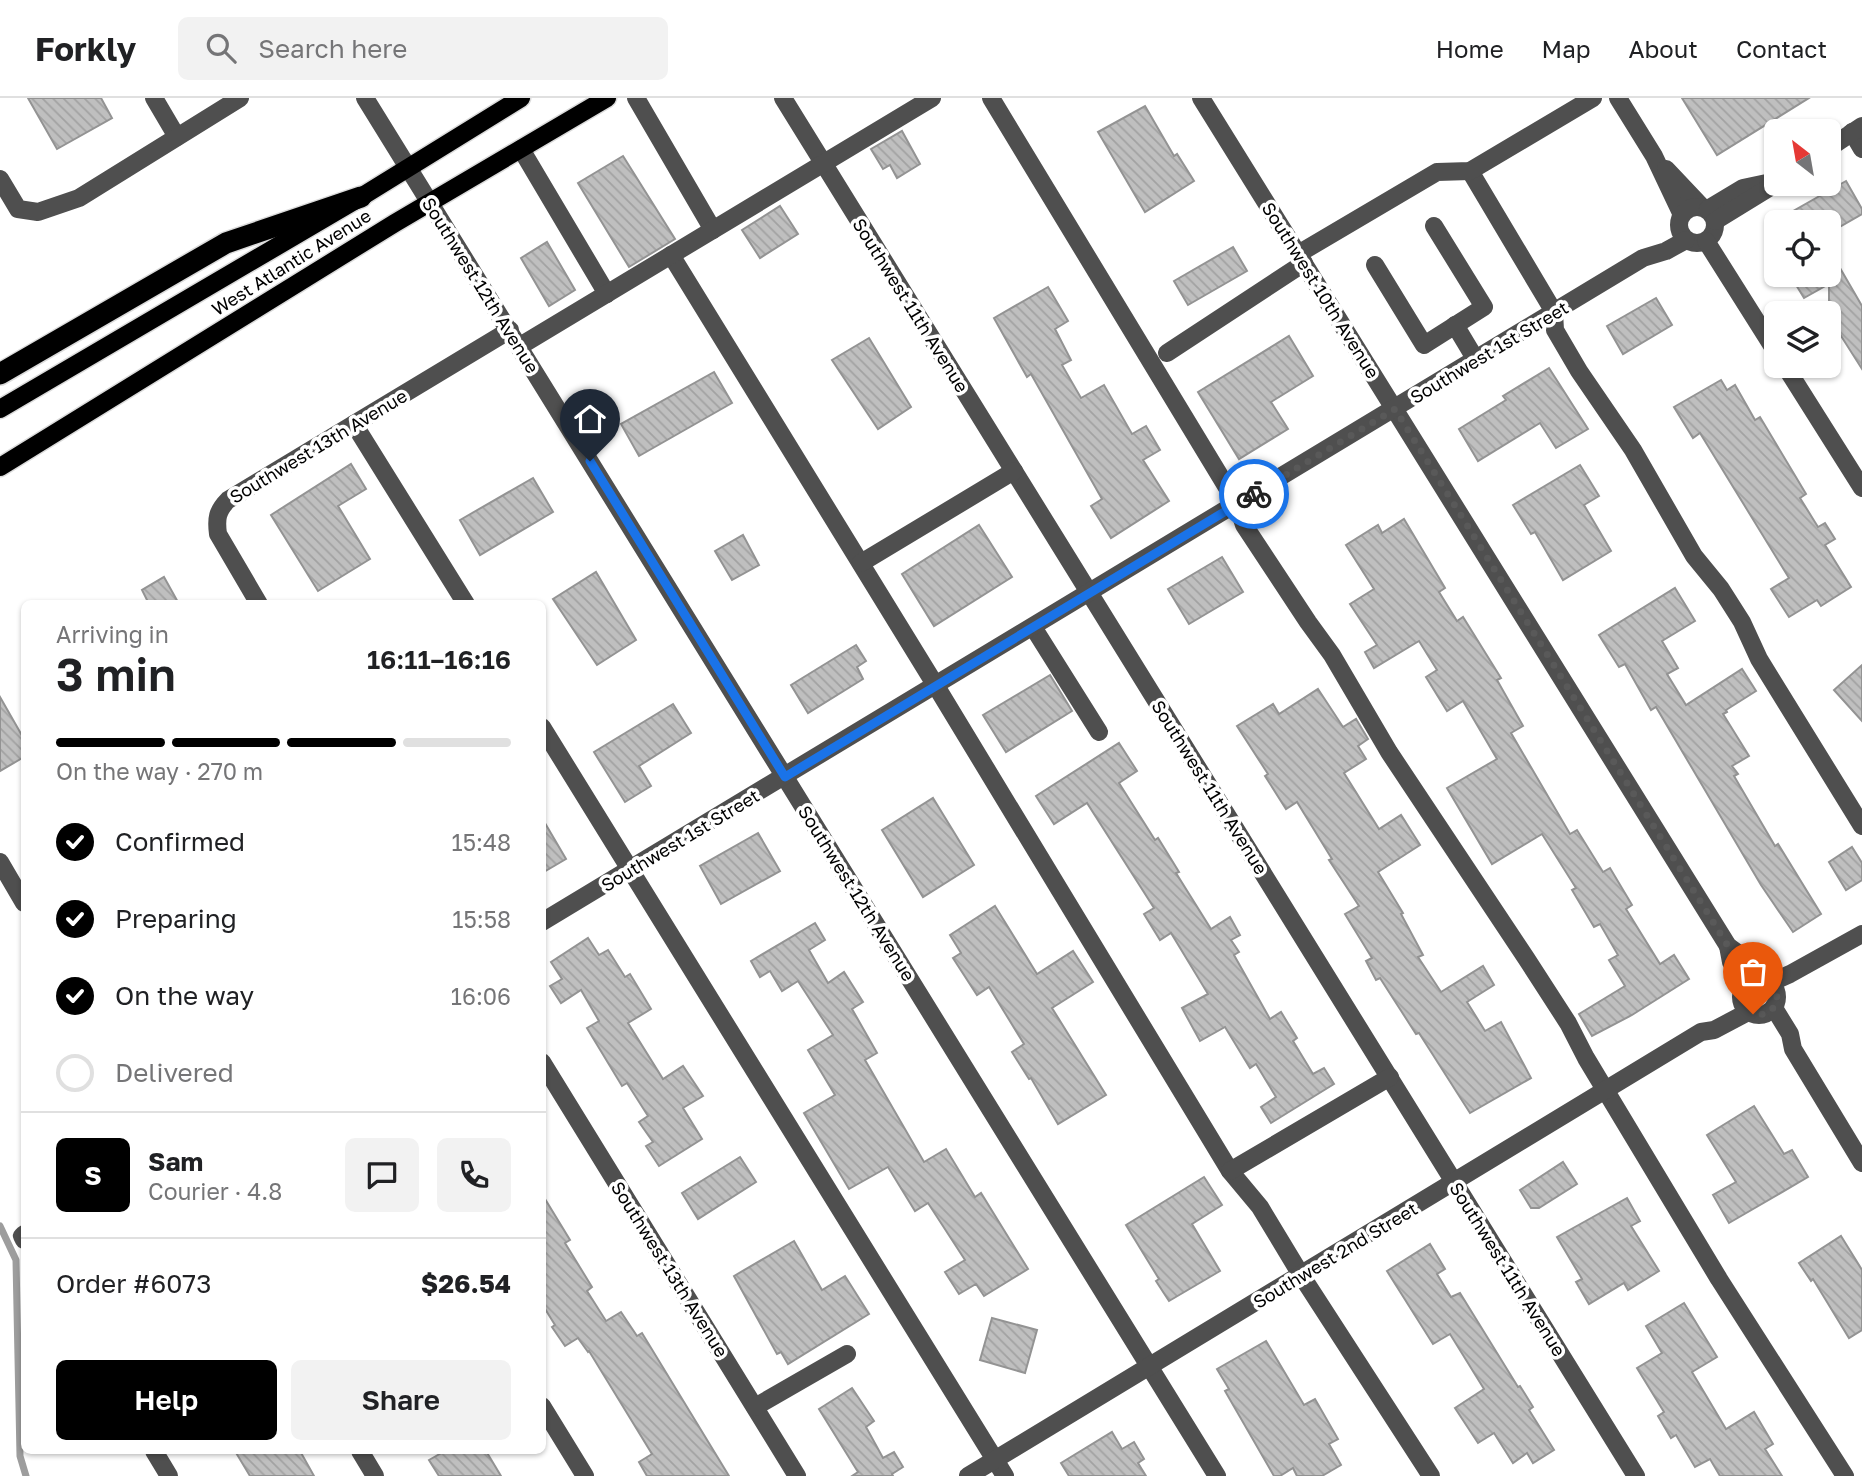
<!DOCTYPE html>
<meta charset="utf-8">
<style>
body{margin:0;font-family:"Golos Text",sans-serif;background:#f2f2f2;color:#202124;height:100vh;display:flex;flex-direction:column;font-size:26px;white-space:nowrap}
*{box-sizing:border-box;margin:0}
p{font-size:23px;color:#757577}
.icon{flex:none;width:38px;height:38px;fill:none;stroke:currentColor;stroke-width:2;stroke-linecap:round;stroke-linejoin:round}
.map{position:relative;flex:1;overflow:hidden}
.details{position:absolute;left:21px;top:502px;width:525px;height:854px;display:flex;flex-direction:column;background:#fff;border-radius:10px;box-shadow:0 2px 5px #0004}
.details>*{flex:none}
.needle{width:46px;rotate:329deg}
.buttons{position:absolute;left:1764px;top:21px;display:grid;gap:14px}
.buttons a{display:grid;place-items:center;width:77px;height:77px;border-radius:10px;background:#fff;box-shadow:0 2px 5px #0004;font-size:35px}
.pin{position:absolute;display:grid;place-items:center;width:60px;height:60px;color:#fff;margin:-72px -30px;border-radius:50% 50% 50% 0;rotate:-45deg;box-shadow:0 0 7px #0007}
.pin .icon{rotate:45deg}
.courier{position:absolute;display:grid;place-items:center;width:70px;height:70px;margin:-35px;border:5px solid #1a73e8;border-radius:50%;background:#fff;color:#222;box-shadow:0 2px 9px #0007}
.overview em{font-style:normal;font-weight:600}
.overview div{display:flex;flex-direction:column-reverse}
.overview{display:flex;align-items:center;justify-content:space-between;height:119px;padding:0 35px}
h1{font-size:46px;font-weight:600;line-height:52px}
.bar{display:grid;grid-template-columns:repeat(4,1fr);gap:10px 7px;align-content:center;height:84px;padding:0 35px}
.bar i{height:9px;border-radius:5px;background:#e0e0e0}
.bar .selected{background:#000}
.bar p{grid-column:span 4}
.line{display:flex;align-items:center;gap:18px;padding:0 35px;border-top:2px solid #e0e0e0}
.line div{flex:1}
.round{display:grid;place-items:center;flex:none;width:74px;height:74px;border-radius:10px;background:#f2f2f2}
ol{padding:0 35px;list-style:none}
li{display:flex;align-items:center;gap:21px;height:77px}
li p{margin-inline-start:auto}
li .icon{padding:7px;border-radius:50%;background:#000;color:#fff;stroke-width:4}
li:last-child{color:#757577}
li i{width:38px;height:38px;border:4px solid #e0e0e0;border-radius:50%}
.action{display:flex;gap:14px;margin-top:auto;padding:14px 35px}
.action a{flex:1;height:80px;border-radius:10px;background:#000;color:#fff;font-size:28px;font-weight:600;line-height:80px;text-align:center}
.action a+a{background:#f2f2f2;color:#202124}
header{display:flex;align-items:center;gap:42px;box-sizing:border-box;height:98px;padding:0 35px;background:#fff;border-bottom:2px solid #e0e0e0}
header strong{font-size:33px}
nav{display:flex;gap:38px;margin-inline-start:auto;font-size:24px}
.search{width:490px;height:63px;background:#f2f2f2;display:flex;align-items:center;gap:18px;box-sizing:border-box;padding:0 24px;border-radius:10px;color:#757577;font-size:26px}
.map>svg:first-child{display:block}
.lines{fill:none;stroke-linecap:round;stroke-linejoin:round}
.stream{stroke:#9d9d9d;stroke-width:7}
.building{fill:url(#building-back-hatch);stroke:#939393;stroke-width:2}
.major-casing{stroke:#dbdbdb;stroke-width:21}
.highway-casing{stroke:#dbdbdb;stroke-width:24}
.minor{stroke:#4f4f4f;stroke-width:18}
.major{stroke:#000;stroke-width:18}
.highway{stroke:#000;stroke-width:21}
.done{stroke:#595959;stroke-width:7;stroke-dasharray:0 12.6}
.route{stroke:#1a73e8;stroke-width:9}
.labels{text-anchor:middle;dominant-baseline:central;stroke-width:7;stroke-linejoin:round;paint-order:stroke}
.street-label{font-size:18px;fill:#000;stroke:#fff}
</style>
<header>
<strong>Forkly</strong>
<div class="search"><svg class="icon" aria-label="search" viewBox="0 0 24 24"><circle cx="10" cy="10" r="6"/><path d="M15 15l6 6"/></svg>Search here</div>
<nav><a>Home</a><a>Map</a><a>About</a><a>Contact</a></nav>
</header>
<div class="map">
<svg width="1862" height="1378" viewBox="0 0 1862 1378">
<defs>
<pattern id="building-back-hatch" width="6" height="6" patternUnits="userSpaceOnUse" patternTransform="scale(1.75)"><rect width="6" height="6" fill="#bfbfbf"/><path d="M-1 5l2 2M0 0l6 6M5-1l2 2" fill="none" stroke="#a2a2a2"/></pattern>
</defs>
<rect width="100%" height="100%" fill="#fff"/>
<g class="lines">
<polyline class="stream" points="0,1128 16,1162 20,1358 26,1378"/>
</g>
<g class="building">
<polygon points="28,0 101,0 112,20 57,51"/>
<polygon points="1682,0 1809,0 1717,57"/>
<polygon points="1145,8 1174,58 1177,56 1194,83 1145,114 1098,34"/>
<polygon points="902,33 920,66 897,80 890,67 883,71 871,51"/>
<polygon points="623,58 675,141 629,169 578,85"/>
<polygon points="1846,83 1862,111 1862,116 1829,135 1829,124 1774,124"/>
<polygon points="780,108 798,136 760,160 742,132"/>
<polygon points="547,144 575,192 549,208 521,160"/>
<polygon points="1233,149 1247,173 1188,207 1174,183"/>
<polygon points="1829,151 1862,208 1862,271 1829,219 1829,186 1804,200 1790,177 1829,177"/>
<polygon points="1048,189 1068,223 1055,231 1071,262 1062,267 1081,300 1104,287 1132,336 1146,328 1160,352 1143,362 1169,403 1111,440 1091,408 1102,401 1031,276 1027,279 994,220"/>
<polygon points="1656,200 1672,227 1623,256 1607,228"/>
<polygon points="1289,238 1313,278 1271,304 1288,331 1239,361 1198,294"/>
<polygon points="869,240 911,309 878,331 832,262"/>
<polygon points="1549,270 1588,331 1556,350 1540,325 1478,363 1459,331 1506,302 1503,298"/>
<polygon points="714,274 732,305 639,358 621,326"/>
<polygon points="1721,282 1727,292 1735,287 1755,322 1760,319 1806,396 1800,400 1818,429 1825,425 1835,441 1825,447 1851,489 1821,508 1817,502 1789,519 1771,491 1789,480 1700,335 1693,340 1674,309"/>
<polygon points="351,366 366,391 338,408 370,461 318,493 271,417"/>
<polygon points="1580,367 1599,398 1584,407 1611,453 1563,482 1535,434 1531,436 1513,407"/>
<polygon points="533,380 553,414 480,457 460,422"/>
<polygon points="1404,421 1445,490 1439,494 1457,523 1463,519 1501,580 1497,582 1523,628 1511,635 1570,736 1577,732 1603,774 1610,770 1632,807 1626,811 1660,866 1674,857 1689,881 1632,917 1592,938 1579,916 1625,888 1609,862 1618,857 1600,826 1594,829 1572,792 1576,790 1542,736 1492,766 1447,690 1497,661 1463,603 1447,613 1426,579 1437,572 1419,543 1374,570 1365,554 1377,547 1350,506 1374,491 1346,447 1378,427 1382,435"/>
<polygon points="979,427 1012,479 934,528 902,476"/>
<polygon points="743,437 759,467 732,482 715,453"/>
<polygon points="1222,459 1243,494 1189,526 1168,491"/>
<polygon points="596,474 636,542 597,567 553,501"/>
<polygon points="164,479 179,506 149,506 142,492"/>
<polygon points="1675,490 1695,523 1662,543 1678,570 1667,576 1686,607 1742,571 1756,593 1726,612 1727,614 1723,616 1749,658 1732,668 1738,676 1734,678 1775,748 1778,746 1821,816 1793,834 1761,787 1656,609 1651,612 1625,566 1619,569 1599,537"/>
<polygon points="856,547 866,563 857,569 863,581 808,615 791,587"/>
<polygon points="1862,567 1862,623 1834,592"/>
<polygon points="1050,577 1072,613 1006,654 983,617"/>
<polygon points="1318,591 1343,629 1356,621 1368,641 1358,648 1366,661 1344,675 1379,731 1401,717 1420,747 1378,774 1403,815 1401,816 1423,857 1418,859 1441,894 1483,868 1494,887 1467,904 1485,933 1501,924 1531,980 1470,1015 1419,935 1416,936 1380,880 1376,882 1366,863 1372,860 1345,816 1359,808 1329,762 1332,761 1297,704 1286,711 1265,678 1268,676 1237,628 1273,606 1279,616"/>
<polygon points="0,599 24,641 24,659 0,673"/>
<polygon points="673,606 691,635 639,668 651,688 625,704 594,654"/>
<polygon points="1119,645 1137,673 1119,685 1155,742 1158,740 1179,774 1176,775 1211,831 1230,819 1240,837 1231,842 1239,854 1234,857 1270,921 1281,914 1297,940 1293,943 1313,976 1324,970 1334,986 1271,1025 1261,1009 1276,999 1256,966 1250,970 1225,929 1200,943 1182,910 1208,896 1171,835 1160,842 1144,816 1154,810 1087,705 1054,726 1036,698"/>
<polygon points="933,700 974,767 923,799 882,732"/>
<polygon points="542,720 566,761 542,775"/>
<polygon points="758,735 780,773 721,806 700,768"/>
<polygon points="1852,749 1862,765 1862,782 1846,792 1829,764"/>
<polygon points="995,808 1037,876 1073,853 1093,884 1052,910 1106,997 1058,1026 1031,980 1029,981 1012,954 1024,946 989,889 977,897 953,860 961,855 950,837"/>
<polygon points="815,825 825,842 809,852 828,885 844,874 863,904 852,911 877,955 865,962 924,1064 946,1051 975,1099 981,1095 1028,1171 984,1198 976,1186 959,1196 945,1174 965,1162 928,1105 915,1113 888,1069 849,1091 804,1015 835,997 808,952 833,937 798,883 782,893 770,873 760,879 751,863"/>
<polygon points="588,840 599,857 608,852 625,879 630,876 651,911 628,925 663,981 683,968 703,998 683,1010 702,1041 659,1068 646,1048 653,1044 639,1024 648,1018 627,985 622,988 587,930 599,923 581,892 561,905 550,888 562,881 551,864"/>
<polygon points="1754,1008 1784,1056 1792,1052 1808,1079 1729,1125 1713,1097 1736,1084 1707,1037"/>
<polygon points="740,1059 756,1084 698,1121 682,1095"/>
<polygon points="1563,1064 1577,1086 1539,1110 1531,1110 1520,1092"/>
<polygon points="1204,1079 1222,1107 1192,1126 1220,1173 1169,1203 1156,1183 1159,1181 1126,1127"/>
<polygon points="542,1096 570,1142 565,1145 592,1189 587,1193 606,1223 621,1214 637,1238 642,1235 729,1378 647,1378 639,1364 652,1356 589,1253 588,1254 578,1240 565,1248 552,1229 555,1227 542,1206"/>
<polygon points="1627,1100 1640,1123 1631,1128 1659,1173 1628,1192 1624,1185 1589,1206 1576,1184 1582,1181 1557,1139"/>
<polygon points="1841,1138 1862,1172 1862,1232 1849,1240 1813,1181 1811,1183 1799,1165"/>
<polygon points="794,1143 822,1192 845,1178 869,1216 788,1266 781,1254 777,1256 734,1178"/>
<polygon points="1430,1146 1445,1171 1437,1176 1451,1199 1460,1195 1518,1289 1520,1288 1533,1309 1529,1312 1554,1352 1533,1365 1527,1355 1513,1365 1494,1335 1478,1345 1455,1310 1484,1291 1450,1236 1433,1246 1387,1173"/>
<polygon points="1684,1205 1717,1259 1692,1274 1726,1331 1754,1314 1773,1346 1765,1351 1782,1378 1720,1378 1710,1361 1695,1369 1676,1337 1671,1340 1658,1318 1664,1314 1637,1270 1662,1255 1646,1228"/>
<polygon points="992,1220 1037,1232 1025,1275 980,1262"/>
<polygon points="1266,1243 1304,1307 1315,1301 1338,1341 1329,1346 1341,1367 1322,1378 1297,1378 1293,1370 1280,1378 1274,1378 1225,1293 1229,1291 1217,1271"/>
<polygon points="852,1290 874,1323 866,1329 883,1360 894,1354 903,1369 892,1376 893,1378 852,1378 858,1374 819,1311"/>
<polygon points="1112,1334 1122,1351 1134,1344 1144,1361 1138,1365 1146,1378 1069,1378 1061,1365"/>
<polygon points="235,1353 300,1353 314,1378 250,1378"/>
<polygon points="445,1353 486,1353 501,1378 439,1378 429,1362"/>
</g>
<g class="lines">
<defs>
<g id="major">
<polyline points="0,311 361,99 521,0"/>
<polyline points="0,369 395,125 607,0"/>
</g>
<polyline id="highway" points="0,276 226,145 361,99"/>
</defs>
<use href="#major" class="major-casing"/>
<use href="#highway" class="highway-casing"/>
<g class="minor">
<polyline points="154,0 177,39"/>
<polyline points="365,0 1217,1378"/>
<polyline points="636,0 713,132"/>
<polyline points="783,0 1636,1378"/>
<polyline points="991,0 1237,406 1244,427 1308,524 1332,557 1389,654 1526,860 1568,925 1586,960 1719,1181 1845,1378"/>
<polyline points="1201,0 1728,848 1739,856 1760,881"/>
<polyline points="1618,0 1654,58 1681,115"/>
<polyline points="1852,34 1862,51"/>
<polyline points="1829,50 1862,28"/>
<polyline points="521,51 607,196"/>
<polyline points="1666,71 1701,108"/>
<polyline points="1470,73 1554,214 1555,232 1579,273 1633,352 1694,458 1721,491 1742,524 1759,561 1862,728"/>
<polyline points="0,81 18,111 38,114 79,100 240,0"/>
<circle cx="1697" cy="127" r="18"/>
<polyline points="1708,111 1743,90 1776,83"/>
<polyline points="1715,123 1772,88"/>
<polyline points="1706,143 1776,254"/>
<polyline points="1298,156 1437,74 1470,73 1593,0"/>
<polyline points="671,157 936,588 1230,1073 1260,1109 1301,1177 1431,1378"/>
<polyline points="1375,167 1424,247 1484,209 1434,128"/>
<polyline points="1455,227 1476,262"/>
<polyline points="520,248 932,0"/>
<polyline points="1167,255 1304,165"/>
<polyline points="1785,268 1862,390"/>
<polyline points="354,326 466,506"/>
<polyline points="861,465 1014,373"/>
<path d="M259 506 218 436C216 421 217 413 228 402L510 232"/>
<polyline points="1033,529 1099,634"/>
<polyline points="542,629 1005,1378"/>
<polyline points="0,764 24,805"/>
<polyline points="542,824 1643,160 1666,153 1686,142"/>
<polyline points="1728,848 1731,864 1745,888"/>
<circle cx="1759" cy="899" r="18"/>
<polyline points="1770,885 1790,876 1862,836"/>
<polyline points="1774,910 1790,936 1793,951 1862,1065"/>
<polyline points="542,964 797,1378"/>
<polyline points="1230,1073 1390,979"/>
<polyline points="24,1136 22,1138 24,1142"/>
<polyline points="542,1308 585,1378"/>
<polyline points="755,1309 847,1256"/>
<polyline points="154,1353 169,1378"/>
<polyline points="360,1353 375,1378"/>
<polyline points="968,1378 1701,934 1714,932 1748,914"/>
</g>
<use href="#major" class="major"/>
<use href="#highway" class="highway"/>
</g>
<g class="lines">
<path class="done" d="M1254 396 1395 311 1728 848C1740 857 1747 873 1759 881 1764 884 1770 883 1774 889 1778 895 1778 904 1773 910 1768 917 1761 917 1753 916"/>
<polyline class="route" points="590,363 785,679 1254,396"/>
</g>
<g class="labels">
<g class="street-label">
<text transform="translate(291 164) rotate(-32)">West Atlantic Avenue</text>
<text transform="translate(481 187) rotate(58)">Southwest 12th Avenue</text>
<text transform="translate(1321 192) rotate(58)">Southwest 10th Avenue</text>
<text transform="translate(911 207) rotate(58)">Southwest 11th Avenue</text>
<text transform="translate(1489 254) rotate(-31)">Southwest 1st Street</text>
<text transform="translate(318 348) rotate(-31)">Southwest 13th Avenue</text>
<text transform="translate(1210 689) rotate(58)">Southwest 11th Avenue</text>
<text transform="translate(680 742) rotate(-31)">Southwest 1st Street</text>
<text transform="translate(857 795) rotate(58)">Southwest 12th Avenue</text>
<text transform="translate(1335 1157) rotate(-31)">Southwest 2nd Street</text>
<text transform="translate(670 1171) rotate(58)">Southwest 13th Avenue</text>
<text transform="translate(1508 1171) rotate(58)">Southwest 11th Avenue</text>
</g>
</g>
</svg>
<div class="buttons">
<a><svg class="needle" viewBox="-14 -14 28 28"><path d="M0-13l5 13h-10z" fill="#e53935"/><path d="M0 13l5-13h-10z" fill="#757577"/></svg></a>
<a><svg class="icon" aria-label="locate" viewBox="0 0 24 24"><circle cx="12" cy="12" r="6"/><path d="M12 2v4M12 18v4M2 12h4M18 12h4"/></svg></a>
<a><svg class="icon" aria-label="layers" viewBox="0 0 24 24"><path d="M12 4l9 5-9 5-9-5zM3 14l9 5 9-5"/></svg></a>
</div>
<div class="pin" style="left:1753px;top:916px;background:#ea580c"><svg class="icon" aria-label="bag" viewBox="0 0 24 24"><path d="M5 8h14l-1 12H6zM9 8a3 3 0 0 1 6 0"/></svg></div>
<div class="pin" style="left:590px;top:363px;background:#1f2937"><svg class="icon" aria-label="home" viewBox="0 0 24 24"><path d="M3 11l9-7 9 7M6 9v11h12V9"/></svg></div>
<div class="courier" style="left:1254px;top:396px"><svg class="icon" aria-label="bike" viewBox="0 0 24 24"><circle cx="6" cy="16" r="4"/><circle cx="18" cy="16" r="4"/><path d="M6 16l4-8h5l3 8M10 8l3 8H6M13 5h3"/></svg></div>
<section class="details">
<div class="overview"><div><h1>3 min</h1><p>Arriving in</p></div><em>16:11–16:16</em></div>
<div class="bar"><i class="selected"></i><i class="selected"></i><i class="selected"></i><i></i><p>On the way · 270 m</p></div>
<ol>
<li><svg class="icon" aria-label="check" viewBox="0 0 24 24"><path d="M5 12l5 5 9-10"/></svg>Confirmed<p>15:48</p></li>
<li><svg class="icon" aria-label="check" viewBox="0 0 24 24"><path d="M5 12l5 5 9-10"/></svg>Preparing<p>15:58</p></li>
<li><svg class="icon" aria-label="check" viewBox="0 0 24 24"><path d="M5 12l5 5 9-10"/></svg>On the way<p>16:06</p></li>
<li><i></i>Delivered</li>
</ol>
<div class="line" style="height:126px"><b class="round" style="background:#000;color:#fff">S</b><div><b>Sam</b><p>Courier · 4.8</p></div><a class="round"><svg class="icon" aria-label="chat" viewBox="0 0 24 24"><path d="M4 5h16v11H9l-5 4z"/></svg></a><a class="round"><svg class="icon" aria-label="phone" viewBox="0 0 24 24"><path d="M5 4h4l2 5-3 2q2 4 5 5l2-3 5 2v4C11 20 4 13 5 4z"/></svg></a></div>
<div class="line" style="height:91px"><div>Order #6073</div><b>$26.54</b></div>
<div class="action"><a>Help</a><a>Share</a></div>
</section>
</div>
